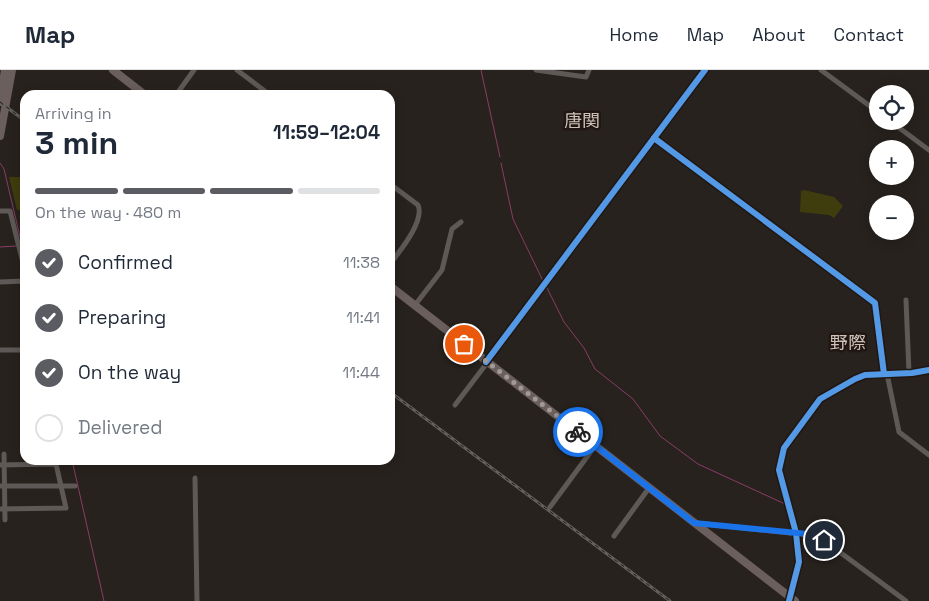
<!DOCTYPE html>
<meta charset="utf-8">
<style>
body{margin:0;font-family:"Space Grotesk","Noto Sans JP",sans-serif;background:#f2f2f3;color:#1f2937;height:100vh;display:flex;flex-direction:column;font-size:19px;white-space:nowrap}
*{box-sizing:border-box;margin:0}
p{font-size:16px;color:#747a83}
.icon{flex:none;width:28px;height:28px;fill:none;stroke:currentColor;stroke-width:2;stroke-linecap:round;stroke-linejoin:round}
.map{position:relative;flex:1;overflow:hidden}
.drawer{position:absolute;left:20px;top:20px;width:375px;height:375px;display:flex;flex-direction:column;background:#fff;border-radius:15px;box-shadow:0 2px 12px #0003}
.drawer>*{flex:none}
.buttons{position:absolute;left:869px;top:15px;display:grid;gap:10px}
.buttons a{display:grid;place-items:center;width:45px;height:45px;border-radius:50%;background:#fff;box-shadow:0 2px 12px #0003;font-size:25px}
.pin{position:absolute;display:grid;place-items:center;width:42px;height:42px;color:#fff;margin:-21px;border:2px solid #fff;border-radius:50%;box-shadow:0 1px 5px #0007}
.courier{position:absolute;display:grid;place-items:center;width:50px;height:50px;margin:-25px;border:4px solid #1a73e8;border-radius:50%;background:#fff;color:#222;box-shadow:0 1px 6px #0007}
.overview em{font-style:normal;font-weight:800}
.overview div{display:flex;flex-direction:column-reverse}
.overview{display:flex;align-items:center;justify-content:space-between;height:85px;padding:0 15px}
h1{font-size:32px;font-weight:800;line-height:38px}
.bar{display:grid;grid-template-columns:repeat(4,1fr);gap:8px 5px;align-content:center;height:60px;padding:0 15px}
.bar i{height:6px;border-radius:4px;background:#e0e1e3}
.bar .selected{background:#5a5c62}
.bar p{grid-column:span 4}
ol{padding:0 15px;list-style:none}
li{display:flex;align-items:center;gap:15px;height:55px}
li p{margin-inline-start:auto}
li .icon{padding:5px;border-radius:50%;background:#5a5c62;color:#fff;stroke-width:4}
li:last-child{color:#747a83}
li i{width:28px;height:28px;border:2px solid #e0e1e3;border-radius:50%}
header{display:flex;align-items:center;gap:30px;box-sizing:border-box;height:70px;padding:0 25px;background:#fff;border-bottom:1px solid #e0e1e3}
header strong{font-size:24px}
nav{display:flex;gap:28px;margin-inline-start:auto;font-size:18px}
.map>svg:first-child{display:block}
.green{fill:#3f3d0e}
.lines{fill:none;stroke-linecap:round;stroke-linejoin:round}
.stream{stroke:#883c65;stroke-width:1}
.minor{stroke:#5e5957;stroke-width:5}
.highway{stroke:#6b5f5e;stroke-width:8}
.rail-casing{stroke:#64605e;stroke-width:3}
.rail{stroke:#211712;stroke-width:1;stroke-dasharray:4;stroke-linecap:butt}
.cycleway-casing{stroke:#211712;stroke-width:9}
.cycleway{stroke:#5399e6;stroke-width:6}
.done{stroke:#a19a96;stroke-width:5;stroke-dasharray:0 9}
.route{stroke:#1a73e8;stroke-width:6}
.labels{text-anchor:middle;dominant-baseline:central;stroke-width:5;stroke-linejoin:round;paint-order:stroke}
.neighbourhood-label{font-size:18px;fill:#cfc1ba;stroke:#211712}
</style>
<header>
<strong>Map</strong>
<nav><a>Home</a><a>Map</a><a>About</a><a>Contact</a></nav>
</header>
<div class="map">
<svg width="929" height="531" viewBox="0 0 929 531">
<rect width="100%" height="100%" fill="#28221e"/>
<g class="green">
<polygon points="9,107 25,107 25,140 17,140"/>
<polygon points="804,120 834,127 843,136 834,148 829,145 800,142 801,121"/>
</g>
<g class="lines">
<g class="stream">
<polyline points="481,0 500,87"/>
<polyline points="0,93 4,99 25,188"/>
<polyline points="501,93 513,149 544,213"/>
<polyline points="0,177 16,176"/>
<polyline points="546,216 564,252 584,278 595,299 633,329 660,366 698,394 785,434"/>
<polyline points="72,390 104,531"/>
</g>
<g class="minor">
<polyline points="237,0 270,25"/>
<polyline points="536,0 586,7 589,0"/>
<polyline points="821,0 878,42"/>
<polyline points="176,25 194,0"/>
<polyline points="890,51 929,80"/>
<polyline points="654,68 875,233 884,304"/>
<path d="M390 114 418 135C425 151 400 181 390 194"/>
<polyline points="0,141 10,141 25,201"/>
<polyline points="0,212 25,211"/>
<polyline points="906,230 909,303"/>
<polyline points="415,235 442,200 452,159 461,152"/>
<polyline points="0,280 25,280"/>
<polyline points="486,292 705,0"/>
<polyline points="887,304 899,362 929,385"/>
<polyline points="455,335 487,293"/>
<polyline points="4,384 5,450"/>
<polyline points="0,395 56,394 66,438 0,439"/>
<polyline points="195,408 197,531"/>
<polyline points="0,416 75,416"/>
<polyline points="550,437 595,376"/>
<polyline points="695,453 818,466 906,531"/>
<polyline points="614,466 649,418"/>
<polyline points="790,529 799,492 796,463 779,400 784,378 820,329 855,309 865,305 912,303 929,300"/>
</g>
<g class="highway">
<polyline points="113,0 145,25"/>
<polyline points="0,32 5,0"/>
<polyline points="0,66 12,0"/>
<polyline points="390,216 795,531"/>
</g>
<defs>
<g id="rail">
<polyline points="0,32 25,51"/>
<polyline points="390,322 670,531"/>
</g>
</defs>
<use href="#rail" class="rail-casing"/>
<use href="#rail" class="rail"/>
<defs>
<g id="cycleway">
<polyline points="654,68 875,233 884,304"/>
<polyline points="486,292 705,0"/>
<polyline points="789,531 799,492 796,463 779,400 784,378 820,329 855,309 865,305 912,303 929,300"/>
</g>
</defs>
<use href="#cycleway" class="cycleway-casing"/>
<use href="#cycleway" class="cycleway"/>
</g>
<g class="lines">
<polyline class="done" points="464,274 578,362"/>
<polyline class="route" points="578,362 694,453 808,464 824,470"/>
</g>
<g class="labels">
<g class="neighbourhood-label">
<text x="582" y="50">唐関</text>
<text x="848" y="272">野際</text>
</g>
</g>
</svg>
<div class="buttons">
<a><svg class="icon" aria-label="locate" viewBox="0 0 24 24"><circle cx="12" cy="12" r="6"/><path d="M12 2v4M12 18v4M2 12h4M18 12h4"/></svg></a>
<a>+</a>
<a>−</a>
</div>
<div class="pin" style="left:464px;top:274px;background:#ea580c"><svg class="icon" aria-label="bag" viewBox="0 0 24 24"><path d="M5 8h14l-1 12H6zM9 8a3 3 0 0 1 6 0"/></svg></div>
<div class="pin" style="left:824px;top:470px;background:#1f2937"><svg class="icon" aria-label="home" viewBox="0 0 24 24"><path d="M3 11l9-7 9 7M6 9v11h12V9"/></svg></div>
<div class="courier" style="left:578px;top:362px"><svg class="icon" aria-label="bike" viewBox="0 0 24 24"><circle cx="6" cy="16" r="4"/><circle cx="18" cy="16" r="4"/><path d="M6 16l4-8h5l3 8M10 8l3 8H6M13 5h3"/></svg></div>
<section class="drawer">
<div class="overview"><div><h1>3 min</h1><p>Arriving in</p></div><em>11:59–12:04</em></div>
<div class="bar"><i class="selected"></i><i class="selected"></i><i class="selected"></i><i></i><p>On the way · 480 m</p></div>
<ol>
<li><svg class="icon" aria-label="check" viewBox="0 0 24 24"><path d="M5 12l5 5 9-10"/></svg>Confirmed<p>11:38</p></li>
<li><svg class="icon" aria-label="check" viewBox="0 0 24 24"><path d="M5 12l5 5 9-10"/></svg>Preparing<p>11:41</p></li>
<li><svg class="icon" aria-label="check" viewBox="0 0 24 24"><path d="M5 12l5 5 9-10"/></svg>On the way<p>11:44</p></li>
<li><i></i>Delivered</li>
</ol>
</section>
</div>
